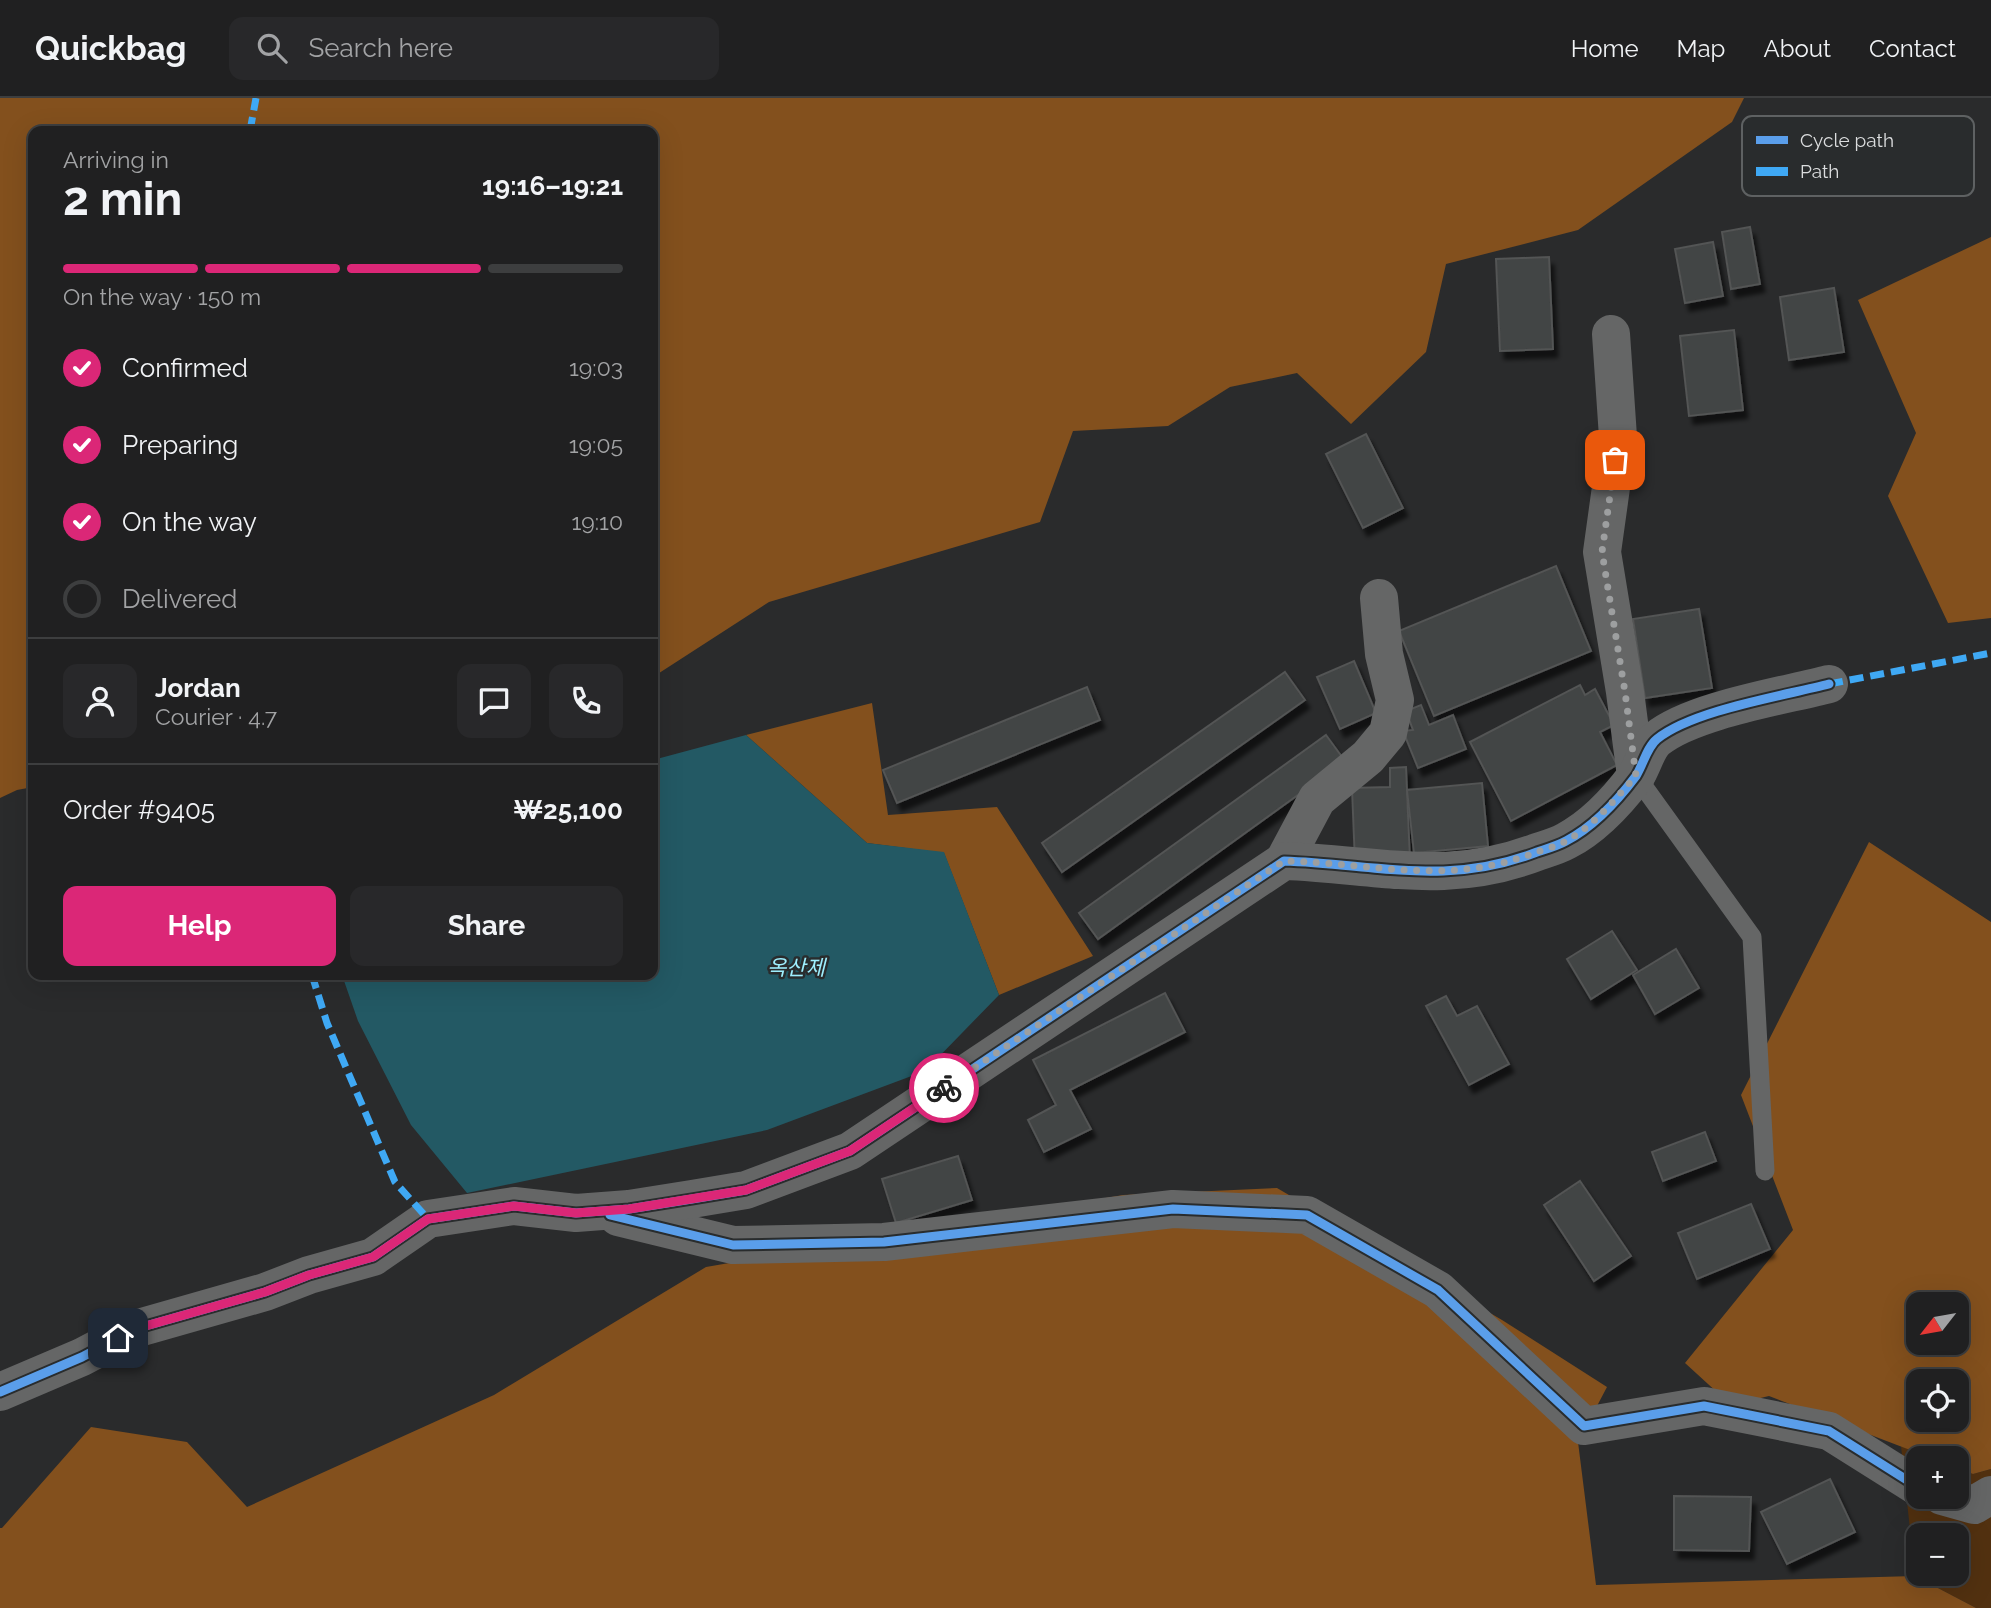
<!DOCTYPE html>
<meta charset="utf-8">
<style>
body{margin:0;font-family:Raleway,"Noto Sans KR",sans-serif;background:#28282a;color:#f1f3f6;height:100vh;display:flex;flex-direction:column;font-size:26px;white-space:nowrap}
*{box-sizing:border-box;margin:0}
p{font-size:23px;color:#a2a3a5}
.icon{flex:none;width:38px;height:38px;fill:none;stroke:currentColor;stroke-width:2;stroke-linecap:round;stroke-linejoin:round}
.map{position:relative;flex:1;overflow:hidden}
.details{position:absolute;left:28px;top:28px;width:630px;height:854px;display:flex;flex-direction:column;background:#202021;border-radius:14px;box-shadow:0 7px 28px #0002,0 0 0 2px #3d3e3f}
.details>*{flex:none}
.needle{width:46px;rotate:239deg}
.buttons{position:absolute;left:1906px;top:1194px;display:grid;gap:14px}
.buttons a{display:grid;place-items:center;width:63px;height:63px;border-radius:14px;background:#202021;box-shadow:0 7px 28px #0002,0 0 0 2px #3d3e3f;font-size:35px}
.pin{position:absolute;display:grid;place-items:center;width:60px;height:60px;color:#fff;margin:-30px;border-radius:14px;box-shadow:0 4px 10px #0006}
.courier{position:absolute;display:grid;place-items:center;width:70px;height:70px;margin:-35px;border:5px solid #db2777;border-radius:50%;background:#fff;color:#222;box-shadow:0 2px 9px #0007}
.overview em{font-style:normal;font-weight:700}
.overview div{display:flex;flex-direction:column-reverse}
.overview{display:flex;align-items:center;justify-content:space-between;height:119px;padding:0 35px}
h1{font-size:46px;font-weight:700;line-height:52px}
.bar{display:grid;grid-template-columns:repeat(4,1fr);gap:10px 7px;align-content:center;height:84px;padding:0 35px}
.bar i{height:9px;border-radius:5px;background:#3d3e3f}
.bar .on{background:#db2777}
.bar p{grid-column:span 4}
.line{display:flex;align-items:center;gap:18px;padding:0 35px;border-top:2px solid #3d3e3f}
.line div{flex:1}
.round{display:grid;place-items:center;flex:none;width:74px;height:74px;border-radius:14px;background:#28282a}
ol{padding:0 35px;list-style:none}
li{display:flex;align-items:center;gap:21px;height:77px}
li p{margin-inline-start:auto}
li .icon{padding:7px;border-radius:50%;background:#db2777;color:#fff;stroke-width:4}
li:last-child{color:#a2a3a5}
li i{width:38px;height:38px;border:4px solid #3d3e3f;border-radius:50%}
.primary-button{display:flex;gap:14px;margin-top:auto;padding:14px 35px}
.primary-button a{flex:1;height:80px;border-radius:14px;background:#db2777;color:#fff;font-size:28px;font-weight:700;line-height:80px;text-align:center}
.primary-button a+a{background:#28282a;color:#f1f3f6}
header{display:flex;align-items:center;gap:42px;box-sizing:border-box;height:98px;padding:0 35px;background:#202021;border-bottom:2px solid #3d3e3f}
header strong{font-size:33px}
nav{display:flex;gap:38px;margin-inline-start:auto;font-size:24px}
.search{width:490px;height:63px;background:#28282a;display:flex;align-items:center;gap:18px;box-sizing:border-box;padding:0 24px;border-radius:14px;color:#a2a3a5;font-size:26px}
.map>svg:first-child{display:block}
.green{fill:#523110;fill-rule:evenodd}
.forest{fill:#83501d;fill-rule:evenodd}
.water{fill:#235964}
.building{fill:#424444;stroke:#535454;stroke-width:2;filter:url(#shadow)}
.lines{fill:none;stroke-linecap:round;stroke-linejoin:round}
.lane{stroke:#656666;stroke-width:19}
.street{stroke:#656666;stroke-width:38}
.quiet{stroke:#3fa9f5;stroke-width:7;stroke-dasharray:14 7;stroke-linecap:butt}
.cycleway-casing{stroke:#292c2d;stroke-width:13}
.cycleway{stroke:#5a9eea;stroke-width:9}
.done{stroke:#9d9fa0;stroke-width:7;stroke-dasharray:0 12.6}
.route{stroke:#db2777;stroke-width:9}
.labels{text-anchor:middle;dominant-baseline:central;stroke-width:5;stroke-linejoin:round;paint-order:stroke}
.water-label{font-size:21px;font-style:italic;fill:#9eeffe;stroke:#292c2d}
.key{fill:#292c2d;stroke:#5e6162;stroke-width:2}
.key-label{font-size:19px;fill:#dbddde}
</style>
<header>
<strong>Quickbag</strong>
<div class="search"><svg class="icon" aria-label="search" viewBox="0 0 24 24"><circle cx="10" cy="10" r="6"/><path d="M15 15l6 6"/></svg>Search here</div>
<nav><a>Home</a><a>Map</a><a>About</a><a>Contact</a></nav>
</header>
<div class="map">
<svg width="1991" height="1510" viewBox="0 0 1991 1510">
<defs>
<filter id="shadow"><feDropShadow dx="4.5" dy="8" stdDeviation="2" flood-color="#0009"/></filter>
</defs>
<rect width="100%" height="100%" fill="#2a2b2c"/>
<path class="green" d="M1901 1348 1931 1360H1918V1398H1956L1957 1370 1973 1376 1991 1371V1510H1976L1915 1478ZM1918 1437H1956V1475H1918Z"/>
<g class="forest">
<polygon points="0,0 1744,0 1732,24 1578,132 1446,166 1426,254 1351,326 1297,275 1230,289 1168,328 1073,333 1040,424 769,504 653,579 653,33 33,33 33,689 17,692 0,700"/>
<polygon points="1991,139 1991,520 1948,525 1888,398 1916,335 1858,202"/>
<polygon points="872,605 888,717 997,709 1093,858 999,897 944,755 867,745 746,637"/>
<path d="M1869 744 1991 824V1371L1973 1376 1957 1370 1956 1360H1931L1769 1298 1731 1307 1685 1265 1793 1132 1741 997ZM1918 1206H1956V1244H1918ZM1918 1283H1956V1321H1918Z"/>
<polygon points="1277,1090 1502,1222 1607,1289 1578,1344 1596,1487 1915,1478 1976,1510 0,1510 0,1430 2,1430 91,1329 187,1344 247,1409 494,1297 706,1169 1123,1097"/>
</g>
<polygon class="water" points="746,637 867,745 944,754 999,897 925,973 767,1032 467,1095 411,1027 358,923 342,877 653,877 653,662"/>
<g class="building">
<polygon points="1750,129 1760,186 1731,191 1722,134"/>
<polygon points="1713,144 1723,198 1685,205 1675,151"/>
<polygon points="1549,159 1553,251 1500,253 1496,161"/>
<polygon points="1834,190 1844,254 1789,262 1780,199"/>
<polygon points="1734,232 1743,312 1689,318 1680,238"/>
<polygon points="1366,336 1403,410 1363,430 1326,356"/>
<polygon points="1556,468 1591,553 1434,618 1399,533"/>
<polygon points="1699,511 1712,590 1645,600 1633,521"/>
<polygon points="1354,563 1376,615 1340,631 1317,579"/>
<polygon points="1285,574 1305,602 1062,774 1042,745"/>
<polygon points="1580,587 1585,597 1595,591 1614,627 1600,634 1617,667 1511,723 1470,644"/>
<polygon points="1087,589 1100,622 897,705 883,672"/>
<polygon points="1421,607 1429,627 1453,617 1466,651 1418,670 1403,633 1413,632 1406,613"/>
<polygon points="1326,637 1345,663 1098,841 1079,815"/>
<polygon points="1406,669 1410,763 1355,765 1352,690 1390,689 1390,670"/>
<polygon points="1482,685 1488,748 1414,755 1407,692"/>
<polygon points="1612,833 1637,872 1591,901 1567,861"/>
<polygon points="1676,851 1699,890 1655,916 1633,877"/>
<polygon points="1165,895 1185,934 1070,992 1091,1031 1044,1054 1028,1022 1056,1007 1033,962"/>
<polygon points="1446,898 1457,918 1477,908 1509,966 1469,987 1426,908"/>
<polygon points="1705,1034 1716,1063 1663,1083 1652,1054"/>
<polygon points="958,1058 972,1102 896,1125 882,1081"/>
<polygon points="1580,1083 1631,1158 1594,1183 1544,1107"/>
<polygon points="1751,1106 1770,1151 1697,1181 1678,1135"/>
<polygon points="1830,1381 1855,1434 1787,1466 1761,1414"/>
<polygon points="1674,1398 1751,1399 1749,1453 1674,1452"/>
</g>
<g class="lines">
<polyline class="lane" points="1636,678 1752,839 1765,1073"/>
<g class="street">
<polyline points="1611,236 1618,339 1602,454 1625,594 1636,678"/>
<polyline points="1284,763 1317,701 1368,659 1388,635 1395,602 1384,556 1379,500"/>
<polyline points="618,1119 733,1147 884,1144 1173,1111 1307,1117 1438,1192 1584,1328 1704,1308 1829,1333 1918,1389"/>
<path d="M0 1294 82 1259 135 1231 265 1194 309 1177 373 1159 428 1121 514 1108 576 1115 629 1111 692 1101 746 1092 850 1053 1284 763C1376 766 1446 789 1537 754 1546 751 1557 748 1566 743 1593 729 1618 702 1636 678 1643 667 1647 649 1657 641 1693 612 1783 598 1829 586"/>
<polyline points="1942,1398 1974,1407 1991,1397"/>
</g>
<g class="quiet">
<polyline points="250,33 256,0"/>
<polyline points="1829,586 1991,555"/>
<polyline points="312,877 327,925 395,1084 428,1121"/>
</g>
<defs>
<g id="cycleway">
<polyline points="610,1117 733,1147 884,1144 1173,1111 1307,1117 1438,1192 1584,1328 1704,1308 1829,1333 1918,1389"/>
<path d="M0 1294 82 1259 135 1231 265 1194 309 1177 373 1159 428 1121 514 1108 576 1115 629 1111 692 1101 746 1092 850 1053 1284 763C1376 766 1446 789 1537 754 1546 751 1557 748 1566 743 1593 729 1618 702 1636 678 1643 667 1647 649 1657 641 1693 612 1783 598 1829 586"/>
</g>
</defs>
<use href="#cycleway" class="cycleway-casing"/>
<use href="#cycleway" class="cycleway"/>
</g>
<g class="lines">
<path class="done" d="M944 990 1284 763C1376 765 1446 789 1537 754 1546 751 1557 748 1566 743 1594 728 1615 701 1636 678L1625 594 1602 454 1615 362"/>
<polyline class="route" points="118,1240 135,1231 265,1194 309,1177 373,1159 428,1121 514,1108 576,1115 629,1111 746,1092 850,1053 944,990"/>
</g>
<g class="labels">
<g class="water-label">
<text x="796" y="869">옥산제</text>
</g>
</g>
<rect x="1742" y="18" width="232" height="80" rx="10" class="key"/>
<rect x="1756" y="38" width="32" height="8" fill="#5a9eea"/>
<rect x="1756" y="69" width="32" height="9" fill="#3fa9f5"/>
<g class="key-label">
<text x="1800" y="49">Cycle path</text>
<text x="1800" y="80">Path</text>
</g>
</svg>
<div class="buttons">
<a><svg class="needle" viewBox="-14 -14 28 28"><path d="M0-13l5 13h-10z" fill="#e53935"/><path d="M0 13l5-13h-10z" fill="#a2a3a5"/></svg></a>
<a><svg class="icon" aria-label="locate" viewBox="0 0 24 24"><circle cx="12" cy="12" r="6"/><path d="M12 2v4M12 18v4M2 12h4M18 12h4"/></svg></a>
<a>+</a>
<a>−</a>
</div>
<div class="pin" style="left:1615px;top:362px;background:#ea580c"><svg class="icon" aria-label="bag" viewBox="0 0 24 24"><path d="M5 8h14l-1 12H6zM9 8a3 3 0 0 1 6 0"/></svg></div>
<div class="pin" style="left:118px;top:1240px;background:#1f2937"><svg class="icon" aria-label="home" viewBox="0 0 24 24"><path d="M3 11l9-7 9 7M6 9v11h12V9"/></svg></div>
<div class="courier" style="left:944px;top:990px"><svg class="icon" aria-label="bike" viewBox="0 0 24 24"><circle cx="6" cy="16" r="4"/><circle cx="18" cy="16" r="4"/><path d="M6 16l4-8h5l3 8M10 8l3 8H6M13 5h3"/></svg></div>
<section class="details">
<div class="overview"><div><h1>2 min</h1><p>Arriving in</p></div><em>19:16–19:21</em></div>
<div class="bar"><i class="on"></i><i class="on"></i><i class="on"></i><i></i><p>On the way · 150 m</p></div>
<ol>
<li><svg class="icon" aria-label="check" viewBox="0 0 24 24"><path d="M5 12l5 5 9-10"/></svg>Confirmed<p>19:03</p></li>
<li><svg class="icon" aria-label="check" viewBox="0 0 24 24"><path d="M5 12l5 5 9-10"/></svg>Preparing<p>19:05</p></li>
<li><svg class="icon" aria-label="check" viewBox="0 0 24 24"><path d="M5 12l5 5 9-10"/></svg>On the way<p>19:10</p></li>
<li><i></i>Delivered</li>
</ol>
<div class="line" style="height:126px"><a class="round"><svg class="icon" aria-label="person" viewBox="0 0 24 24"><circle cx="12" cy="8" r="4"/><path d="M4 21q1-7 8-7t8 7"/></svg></a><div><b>Jordan</b><p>Courier · 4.7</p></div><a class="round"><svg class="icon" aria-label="chat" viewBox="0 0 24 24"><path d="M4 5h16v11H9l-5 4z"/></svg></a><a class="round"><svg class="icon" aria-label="phone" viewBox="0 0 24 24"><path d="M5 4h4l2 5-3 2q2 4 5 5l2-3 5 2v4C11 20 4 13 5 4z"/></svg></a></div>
<div class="line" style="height:91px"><div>Order #9405</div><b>₩25,100</b></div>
<div class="primary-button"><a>Help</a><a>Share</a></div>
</section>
</div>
